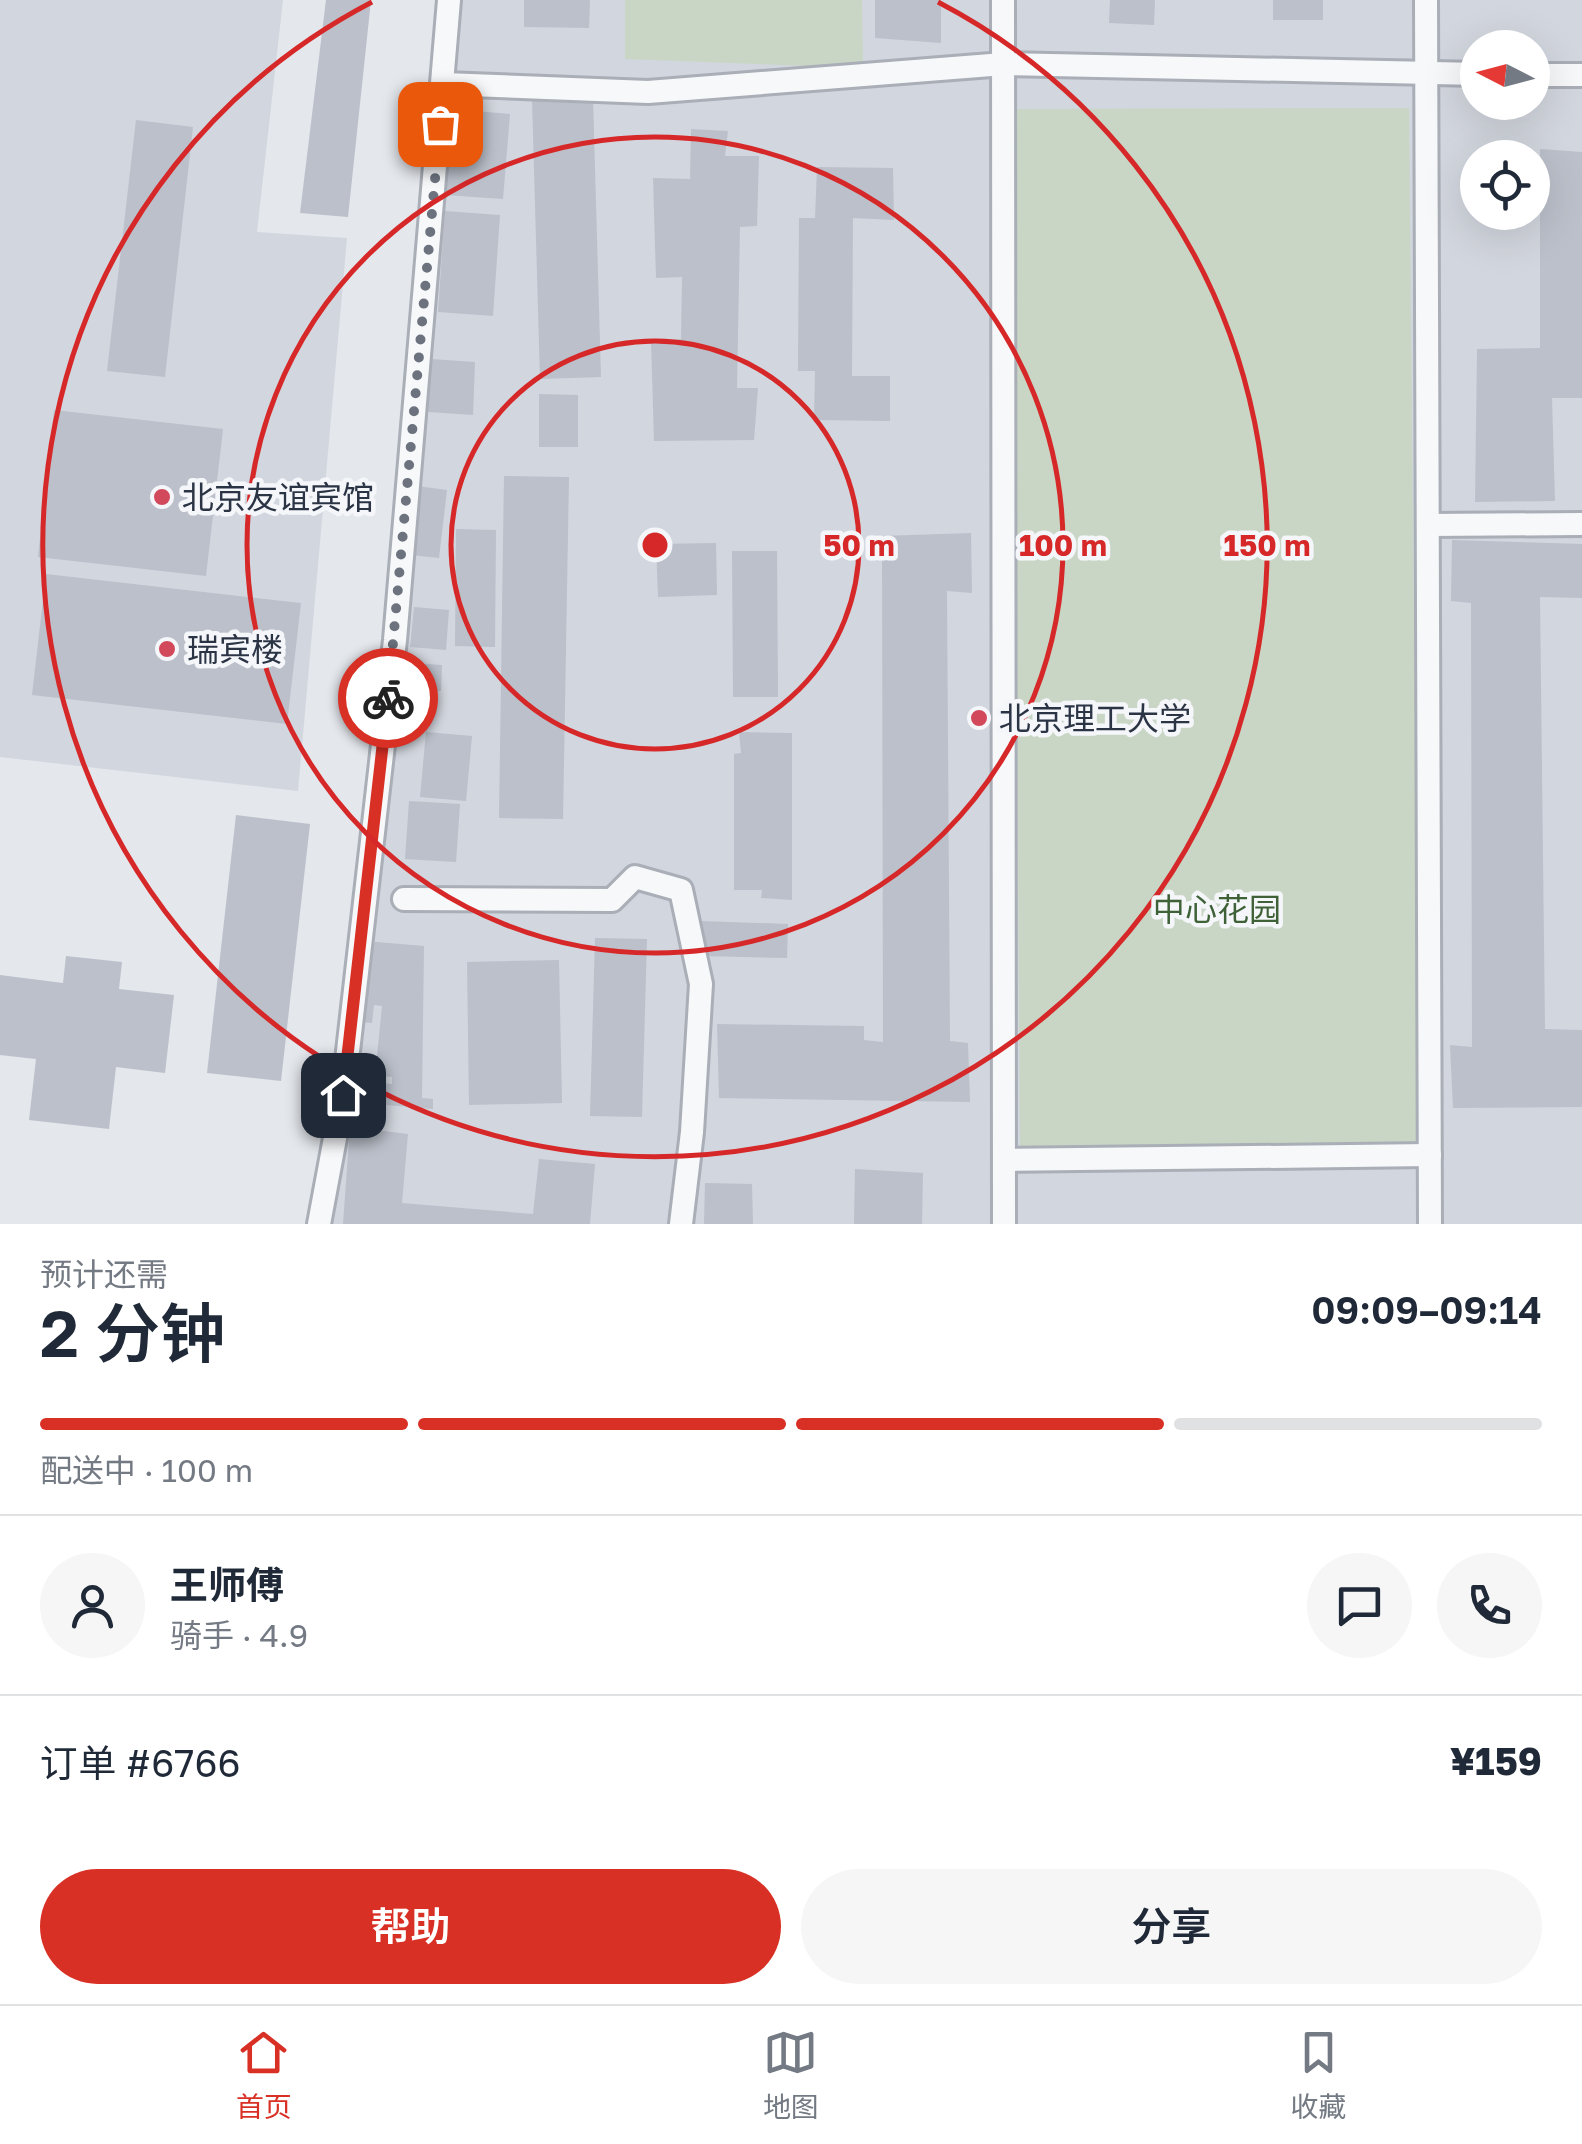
<!DOCTYPE html>
<html lang="zh">
<meta charset="utf-8">
<style>
body{margin:0;font-family:"Golos Text","Noto Sans SC",sans-serif;background:#f6f6f7;color:#1f2937;height:100vh;display:flex;flex-direction:column;font-size:38px;white-space:nowrap}
*{box-sizing:border-box;margin:0}
p{font-size:32px;color:#747a83}
.icon{flex:none;width:55px;height:55px;fill:none;stroke:currentColor;stroke-width:2;stroke-linecap:round;stroke-linejoin:round}
.map{position:relative;height:1224px;overflow:hidden}
.details{display:flex;flex-direction:column;background:#fff;flex:1}
.details>*{flex:none}
.needle{width:65px;rotate:276deg}
.buttons{position:absolute;left:1460px;top:30px;display:grid;gap:20px}
.buttons a{display:grid;place-items:center;width:90px;height:90px;border-radius:50%;background:#fff;box-shadow:0 10px 40px #0002;font-size:50px}
.pin{position:absolute;display:grid;place-items:center;width:85px;height:85px;color:#fff;margin:-42px;border-radius:20px;box-shadow:0 5px 15px #0006}
.courier{position:absolute;display:grid;place-items:center;width:100px;height:100px;margin:-50px;border:8px solid #d93025;border-radius:50%;background:#fff;color:#222;box-shadow:0 2px 12px #0007}
.head em{font-style:normal;font-weight:600}
.head div{display:flex;flex-direction:column-reverse}
.head{display:flex;align-items:center;justify-content:space-between;height:170px;padding:0 40px}
h1{font-size:65px;font-weight:600;line-height:75px}
.bar{display:grid;grid-template-columns:repeat(4,1fr);gap:15px 10px;align-content:center;height:120px;padding:0 40px}
.bar i{height:12px;border-radius:8px;background:#e0e1e3}
.bar .selected{background:#d93025}
.bar p{grid-column:span 4}
.line{display:flex;align-items:center;gap:25px;padding:0 40px;border-top:2px solid #e0e1e3}
.line div{flex:1}
.round{display:grid;place-items:center;flex:none;width:105px;height:105px;border-radius:52px;background:#f6f6f7}
.button{display:flex;gap:20px;margin-top:auto;padding:20px 40px}
.button a{flex:1;height:115px;border-radius:60px;background:#d93025;color:#fff;font-size:40px;font-weight:600;line-height:115px;text-align:center}
.button a+a{background:#f6f6f7;color:#1f2937}
.menu{display:flex;justify-content:space-around;align-items:center;height:140px;border-top:2px solid #e0e1e3;background:#fff;font-size:28px;color:#747a83}
.menu a{display:grid;justify-items:center;gap:5px}
.menu .selected{color:#d93025}
.map>svg:first-child{display:block}
.built{fill:#d2d6de;fill-rule:evenodd}
.green{fill:#c9d6c5}
.building{fill:#bbc0ca}
.lines{fill:none;stroke-linecap:round;stroke-linejoin:round}
.street-casing{stroke:#a9aeb7;stroke-width:28}
.street{stroke:#f7f8fa;stroke-width:22}
.done{stroke:#6c737f;stroke-width:10;stroke-dasharray:0 18}
.route{stroke:#d93025;stroke-width:12}
.ring{fill:none;stroke:#d62828;stroke-width:5}
.poi-dot{fill:#d1495b;stroke:#f4f6f9;stroke-width:4}
.labels{text-anchor:middle;dominant-baseline:central;stroke-width:9;stroke-linejoin:round;paint-order:stroke}
.poi-label{font-size:32px;fill:#2b3445;stroke:#f4f6f9;text-anchor:start}
.park-label{font-size:32px;fill:#3f6138;stroke:#f4f6f9}
.centre{fill:#d62828;stroke:#f4f6f9;stroke-width:5}
.ring-label{font-size:30px;text-anchor:middle;font-weight:bold;fill:#d62828;stroke:#f4f6f9;stroke-width:9;stroke-linejoin:round;paint-order:stroke}
</style>
<div class="map">
<svg width="1582" height="1224" viewBox="0 0 1582 1224">
<rect width="100%" height="100%" fill="#e4e7ec"/>
<g class="built">
<polygon points="0,0 283,0 257,232 347,238 298,791 0,757"/>
<path d="M440 0H1582V1224H331ZM1478 48H1532V102H1478ZM1478 158H1532V212H1478Z"/>
</g>
<g class="green">
<polygon points="625,0 862,0 863,68 625,59"/>
<polygon points="1409,108 1419,1153 1020,1153 1013,109"/>
</g>
<g class="building">
<polygon points="326,0 371,0 348,217 300,213"/>
<polygon points="524,0 590,0 589,28 524,27"/>
<polygon points="875,0 941,0 941,43 875,38"/>
<polygon points="1110,0 1155,0 1154,25 1109,23"/>
<rect x="1273" y="0" width="50" height="20"/>
<polygon points="593,98 601,377 540,379 532,99"/>
<polygon points="451,109 510,114 503,199 445,195"/>
<polygon points="136,120 193,127 165,377 107,371"/>
<polygon points="691,129 728,131 725,156 759,156 757,226 740,227 737,388 758,388 754,440 654,441 651,341 681,339 682,277 656,278 653,178 690,179"/>
<polygon points="1540,149 1582,152 1582,398 1552,398 1555,501 1475,502 1477,349 1540,348"/>
<polygon points="817,167 893,168 894,220 853,218 852,376 890,376 890,421 814,420 815,371 798,371 799,218 815,218"/>
<polygon points="445,211 500,215 493,316 438,312"/>
<polygon points="431,359 475,362 473,415 428,412"/>
<polygon points="539,394 578,395 578,447 539,447"/>
<polygon points="54,410 223,429 206,576 38,557"/>
<polygon points="504,476 569,477 563,819 499,818"/>
<polygon points="417,486 447,490 439,558 410,555"/>
<polygon points="456,529 496,530 495,647 455,646"/>
<polygon points="971,533 972,593 947,591 950,1041 968,1043 970,1102 719,1098 717,1024 864,1026 864,1040 883,1042 882,536"/>
<polygon points="1452,540 1582,544 1582,598 1540,597 1545,1029 1582,1030 1582,1107 1453,1108 1450,1045 1472,1047 1471,603 1451,601"/>
<polygon points="716,543 717,595 658,597 656,544"/>
<polygon points="732,551 777,551 778,697 733,697"/>
<polygon points="46,574 301,603 287,724 32,695"/>
<polygon points="414,607 449,610 446,650 410,647"/>
<polygon points="412,663 442,665 441,691 411,689"/>
<polygon points="426,732 472,736 466,801 420,797"/>
<polygon points="739,732 792,733 792,900 761,898 762,890 734,890 734,754 741,753"/>
<polygon points="409,801 460,804 456,862 405,859"/>
<polygon points="236,815 310,824 281,1081 207,1073"/>
<polygon points="701,921 788,924 787,958 701,956"/>
<polygon points="595,938 647,939 642,1117 590,1116"/>
<polygon points="365,941 424,946 422,1098 433,1099 433,1109 352,1102 353,1071 368,1073 367,1082 392,1084 392,1077 375,1076 382,1006 374,1005 372,1023 357,1022"/>
<polygon points="66,956 122,962 119,989 174,995 165,1073 116,1067 109,1129 29,1120 36,1059 0,1055 0,975 63,983"/>
<polygon points="559,960 562,1103 469,1105 467,962"/>
<polygon points="350,1127 408,1134 402,1203 533,1214 539,1159 595,1164 590,1224 343,1224"/>
<polygon points="855,1169 923,1173 922,1224 854,1224"/>
<polygon points="705,1183 752,1184 753,1224 704,1224"/>
</g>
<g class="lines">
<defs>
<g id="street">
<polyline points="1003,0 1004,1224"/>
<polyline points="1426,0 1430,1224"/>
<polyline points="1532,75 1582,75"/>
<polyline points="444,84 648,92 1004,64 1478,74"/>
<polyline points="1428,525 1582,524"/>
<polyline points="404,899 612,900 635,877 681,890 701,984 692,1132 681,1224"/>
<polyline points="1004,1160 1430,1155"/>
<polyline points="319,1224 343,1095 395,640 449,0"/>
</g>
</defs>
<use href="#street" class="street-casing"/>
<use href="#street" class="street"/>
</g>
<g class="lines">
<polyline class="done" points="388,698 440,124"/>
<polyline class="route" points="343,1095 388,698"/>
</g>
<g class="ring">
<circle cx="655" cy="545" r="204"/>
<circle cx="655" cy="545" r="408"/>
<path d="M938 2A612 612 0 1 1 372 2"/>
</g>
<g class="poi-dot">
<circle cx="162" cy="497" r="10"/>
<circle cx="167" cy="649" r="10"/>
<circle cx="979" cy="718" r="10"/>
</g>
<g class="labels">
<g class="poi-label">
<text x="182" y="497">北京友谊宾馆</text>
<text x="187" y="649">瑞宾楼</text>
<text x="999" y="718">北京理工大学</text>
</g>
<g class="park-label">
<text x="1217" y="909">中心花园</text>
</g>
</g>
<circle cx="655" cy="545" r="15" class="centre"/>
<g class="ring-label">
<text x="859" y="556">50 m</text>
<text x="1063" y="556">100 m</text>
<text x="1267" y="556">150 m</text>
</g>
</svg>
<div class="buttons">
<a><svg class="needle" viewBox="-14 -14 28 28"><path d="M0-13l5 13h-10z" fill="#e53935"/><path d="M0 13l5-13h-10z" fill="#747a83"/></svg></a>
<a><svg class="icon" aria-label="locate" viewBox="0 0 24 24"><circle cx="12" cy="12" r="6"/><path d="M12 2v4M12 18v4M2 12h4M18 12h4"/></svg></a>
</div>
<div class="pin" style="left:440px;top:124px;background:#ea580c"><svg class="icon" aria-label="bag" viewBox="0 0 24 24"><path d="M5 8h14l-1 12H6zM9 8a3 3 0 0 1 6 0"/></svg></div>
<div class="pin" style="left:343px;top:1095px;background:#1f2937"><svg class="icon" aria-label="home" viewBox="0 0 24 24"><path d="M3 11l9-7 9 7M6 9v11h12V9"/></svg></div>
<div class="courier" style="left:388px;top:698px"><svg class="icon" aria-label="bike" viewBox="0 0 24 24"><circle cx="6" cy="16" r="4"/><circle cx="18" cy="16" r="4"/><path d="M6 16l4-8h5l3 8M10 8l3 8H6M13 5h3"/></svg></div>
</div>
<section class="details">
<div class="head"><div><h1>2 分钟</h1><p>预计还需</p></div><em>09:09–09:14</em></div>
<div class="bar"><i class="selected"></i><i class="selected"></i><i class="selected"></i><i></i><p>配送中 · 100 m</p></div>
<div class="line" style="height:180px"><a class="round"><svg class="icon" aria-label="person" viewBox="0 0 24 24"><circle cx="12" cy="8" r="4"/><path d="M4 21q1-7 8-7t8 7"/></svg></a><div><b>王师傅</b><p>骑手 · 4.9</p></div><a class="round"><svg class="icon" aria-label="chat" viewBox="0 0 24 24"><path d="M4 5h16v11H9l-5 4z"/></svg></a><a class="round"><svg class="icon" aria-label="phone" viewBox="0 0 24 24"><path d="M5 4h4l2 5-3 2q2 4 5 5l2-3 5 2v4C11 20 4 13 5 4z"/></svg></a></div>
<div class="line" style="height:130px"><div>订单 #6766</div><b>¥159</b></div>
<div class="button"><a>帮助</a><a>分享</a></div>
</section>
<nav class="menu">
<a class="selected"><svg class="icon" aria-label="home" viewBox="0 0 24 24"><path d="M3 11l9-7 9 7M6 9v11h12V9"/></svg>首页</a>
<a><svg class="icon" aria-label="map" viewBox="0 0 24 24"><path d="M3 6l6-2 6 2 6-2v14l-6 2-6-2-6 2zM9 4v14M15 6v14"/></svg>地图</a>
<a><svg class="icon" aria-label="saved" viewBox="0 0 24 24"><path d="M7 4h10v16l-5-4-5 4z"/></svg>收藏</a>
</nav>
